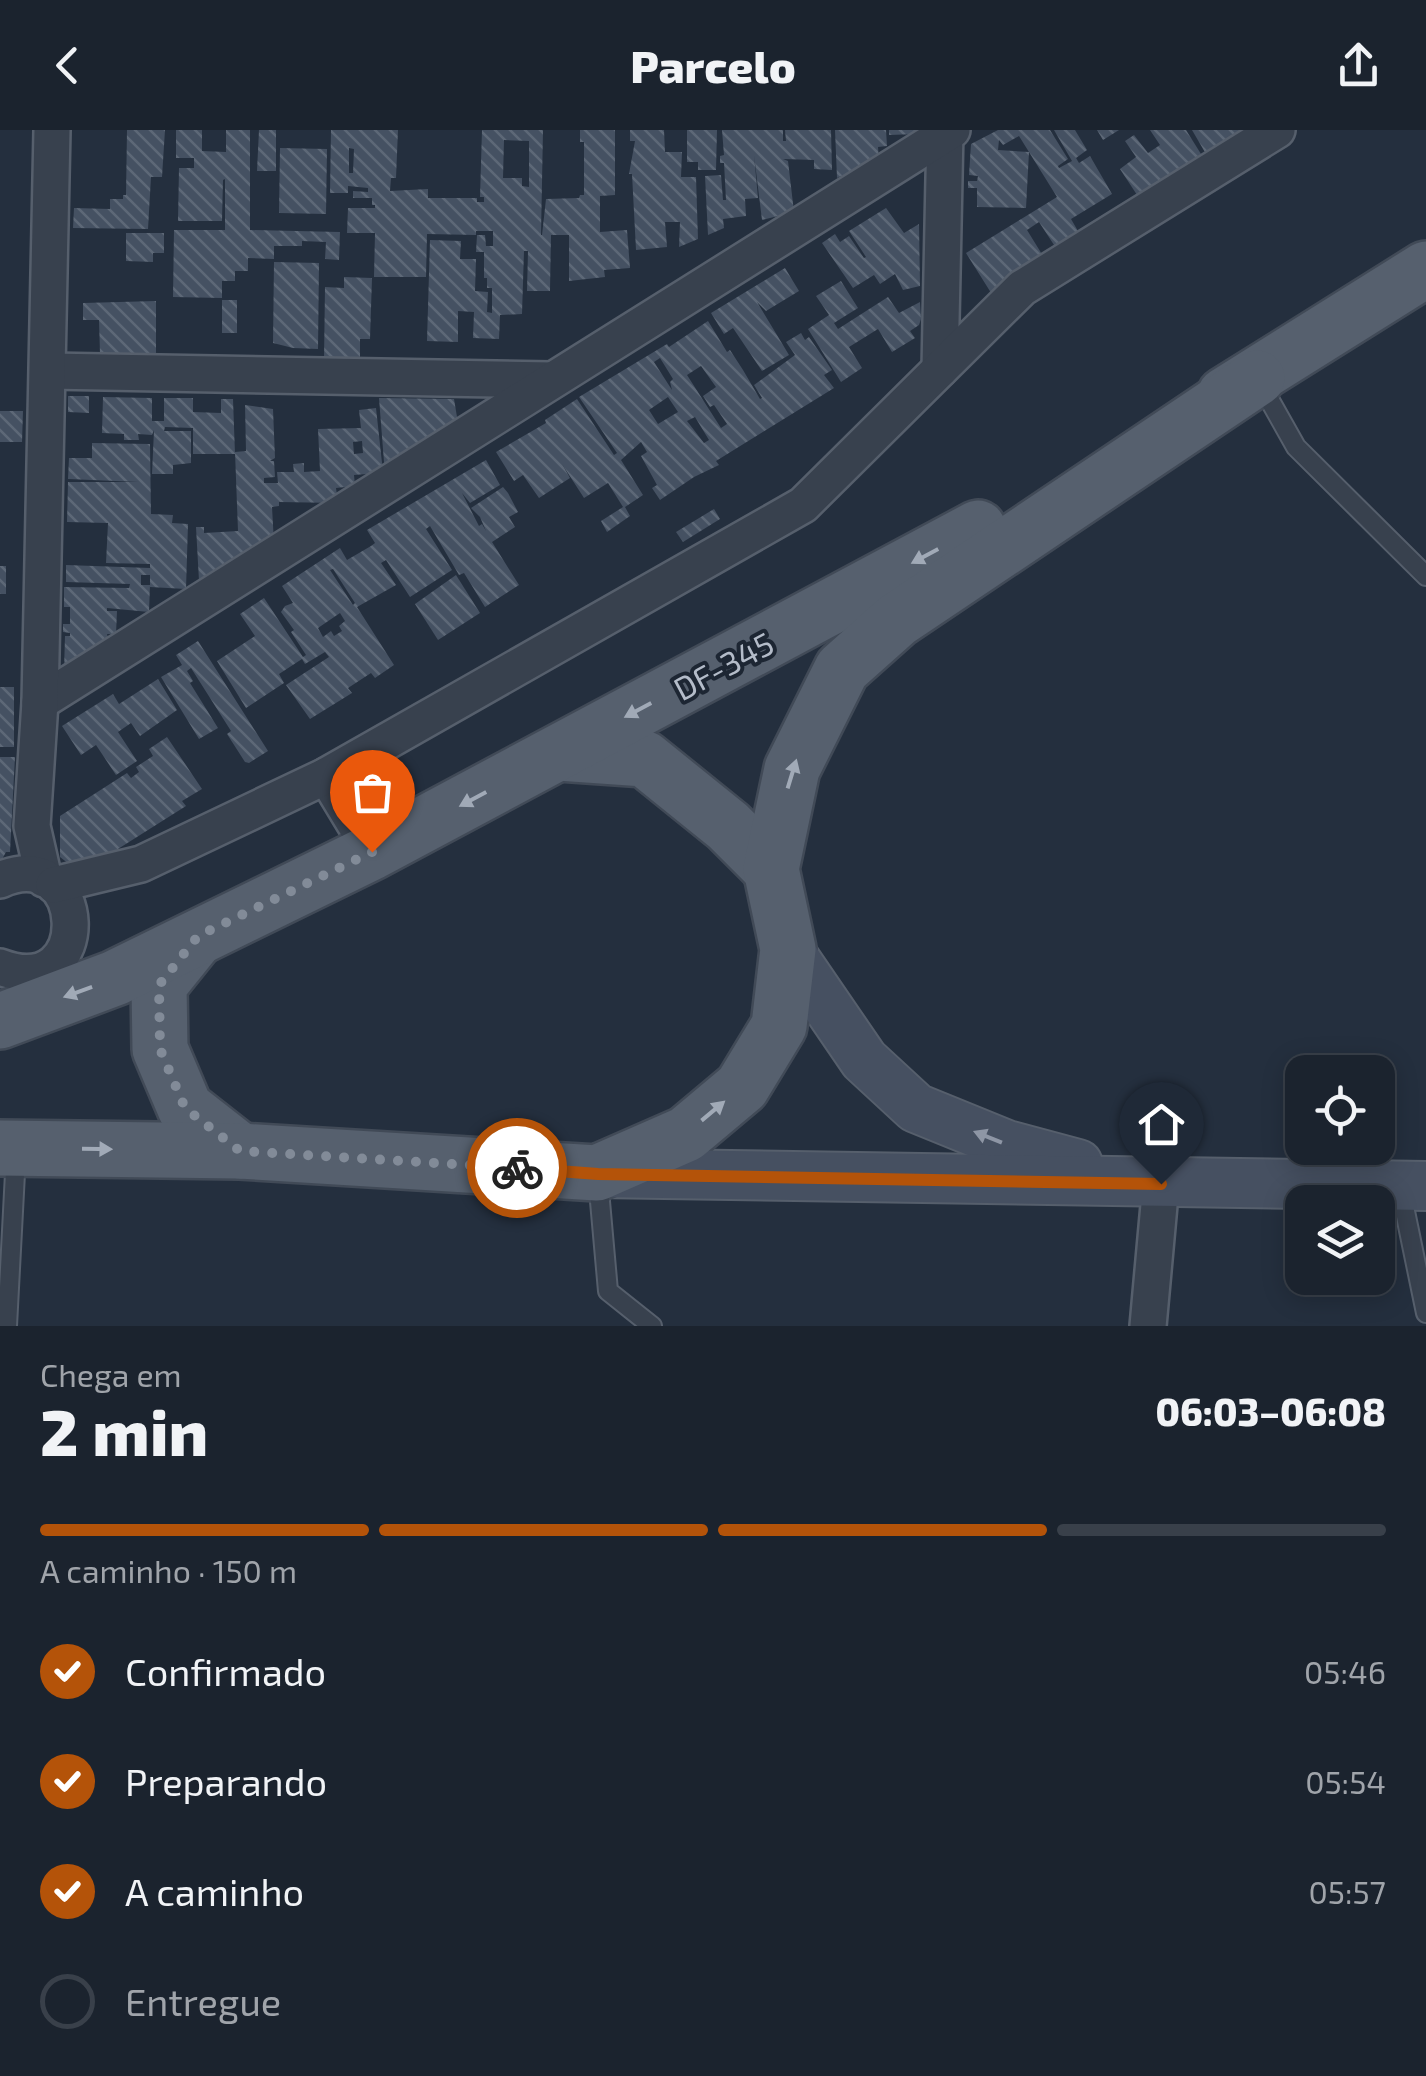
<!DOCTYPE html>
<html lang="pt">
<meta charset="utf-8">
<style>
body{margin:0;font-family:"Exo 2",sans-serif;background:#282f3a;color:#f1f3f6;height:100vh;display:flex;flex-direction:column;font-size:38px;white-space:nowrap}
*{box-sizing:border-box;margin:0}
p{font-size:32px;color:#a0a4aa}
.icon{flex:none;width:55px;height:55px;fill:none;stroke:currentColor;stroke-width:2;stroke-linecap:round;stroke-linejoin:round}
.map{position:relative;height:1196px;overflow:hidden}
.details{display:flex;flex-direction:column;background:#1b232e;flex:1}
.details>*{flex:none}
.tools{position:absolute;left:1285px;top:925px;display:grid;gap:20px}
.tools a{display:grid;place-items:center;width:110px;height:110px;border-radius:20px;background:#1b232e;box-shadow:0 5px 25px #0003,0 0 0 2px #39404a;font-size:50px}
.pin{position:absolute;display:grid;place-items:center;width:85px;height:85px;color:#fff;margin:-102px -42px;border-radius:50% 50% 50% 0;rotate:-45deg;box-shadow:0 0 10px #0007}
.pin .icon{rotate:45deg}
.courier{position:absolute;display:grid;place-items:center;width:100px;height:100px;margin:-50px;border:8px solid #b45309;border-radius:50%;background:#fff;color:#222;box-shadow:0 2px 12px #0007}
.summary em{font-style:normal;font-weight:800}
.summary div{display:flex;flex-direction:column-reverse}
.summary{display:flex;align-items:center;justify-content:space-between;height:170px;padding:0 40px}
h1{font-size:65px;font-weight:800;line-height:75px}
.bar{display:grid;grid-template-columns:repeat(4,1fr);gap:15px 10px;align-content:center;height:120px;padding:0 40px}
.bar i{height:12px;border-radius:8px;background:#39404a}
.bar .selected{background:#b45309}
.bar p{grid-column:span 4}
ol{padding:0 40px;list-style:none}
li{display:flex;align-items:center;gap:30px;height:110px}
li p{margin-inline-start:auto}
li .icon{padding:10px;border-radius:50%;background:#b45309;color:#fff;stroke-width:4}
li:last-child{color:#a0a4aa}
li i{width:55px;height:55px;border:5px solid #39404a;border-radius:50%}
header{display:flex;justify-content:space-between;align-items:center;height:130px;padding:0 40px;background:#1b232e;font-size:45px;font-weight:800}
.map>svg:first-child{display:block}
.building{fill:url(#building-back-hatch);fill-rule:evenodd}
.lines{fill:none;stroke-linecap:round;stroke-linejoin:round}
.service-casing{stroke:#565f6c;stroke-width:22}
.minor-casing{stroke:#565f6c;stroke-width:40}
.secondary-casing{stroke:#565f6c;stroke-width:52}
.primary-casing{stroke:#414a57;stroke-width:60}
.service{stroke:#38414e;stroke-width:18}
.minor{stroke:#38414e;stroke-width:35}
.secondary{stroke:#465061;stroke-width:48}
.primary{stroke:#56606e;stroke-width:55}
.oneway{fill:#a1aab7}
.oneway2{fill:#8e96a5}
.done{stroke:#828b98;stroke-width:10;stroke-dasharray:0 18}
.route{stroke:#b45309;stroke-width:12}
.labels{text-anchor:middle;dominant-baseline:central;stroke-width:8;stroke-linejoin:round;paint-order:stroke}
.street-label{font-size:32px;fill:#b4bcc9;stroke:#1d2633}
</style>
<header><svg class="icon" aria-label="back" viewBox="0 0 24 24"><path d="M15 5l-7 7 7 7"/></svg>Parcelo<svg class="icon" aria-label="share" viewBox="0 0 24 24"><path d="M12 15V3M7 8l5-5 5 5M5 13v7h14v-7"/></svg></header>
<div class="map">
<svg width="1426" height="1196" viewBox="0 0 1426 1196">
<defs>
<pattern id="building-back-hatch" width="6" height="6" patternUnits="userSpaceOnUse" patternTransform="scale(2.5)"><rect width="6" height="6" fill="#455162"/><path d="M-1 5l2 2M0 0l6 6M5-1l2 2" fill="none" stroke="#5d6877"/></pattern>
</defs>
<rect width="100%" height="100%" fill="#242f3e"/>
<g class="building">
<polygon points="127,0 165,0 162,47 151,47 148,99 73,98 74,78 110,79 110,69 123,69 123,65 126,65"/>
<polygon points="176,0 202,0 202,21 226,22 226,0 250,0 250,100 340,102 339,130 325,129 326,112 302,111 302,116 274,116 274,129 248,128 248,141 235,141 235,151 222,151 222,168 173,167 174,100 225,100 225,49 223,50 222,91 178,91 179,38 194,38 194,28 176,28"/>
<polygon points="259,0 276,0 276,41 257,41"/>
<path d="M331 0H398L396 48H391L390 61 428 59V68H477V72H484V67H480L482 0H543L541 105H542L546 69 579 68 580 65H584V12H580V0H615V65L600 66V102L627 100 630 138 604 140 605 147 569 151V105H551L550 161H527L528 121H524L522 184 500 185 499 209 473 208 474 182 458 181V212L427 211 430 110 461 111 460 129H476L475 161 488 162 487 182 492 183V158H487V148H484V122H476L477 105H485L486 116H493V101H476V105L427 104 426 147H374L375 103H347L348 78H375V75H372V68H353V61L368 62V58L348 56V63H330ZM504 10 529 11V57L522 56V48H503ZM349 18 354 19 353 43H349Z"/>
<polygon points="630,0 664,0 665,22 682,22 681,47 696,47 698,109 679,117 680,92 665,92 667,117 636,120 632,44 629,44 635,11 630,11"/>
<polygon points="687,0 717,0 716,40 698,40 698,32 687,32"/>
<polygon points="722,0 783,0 783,11 786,11 785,0 831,0 832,40 814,39 814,30 783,29 788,31 794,82 762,90 754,25 758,68 745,69 746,86 723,89 724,98 708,105 705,46 721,45 723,70 726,70 724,33 720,33 720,26 724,25"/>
<polygon points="835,0 886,0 887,16 878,17 879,29 837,48"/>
<polygon points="889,0 918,0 918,4 889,5"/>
<polygon points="998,0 1050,0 1068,29 1058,36 1059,38 1072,31 1054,0 1075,0 1087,20 1076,28 1079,33 1090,26 1112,64 1071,89 1082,108 1056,118 1039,92 1027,100 1048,134 993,166 966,123 1057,67 1019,6 1003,15 999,10 998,20 1029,22 1026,78 977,77 977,58 968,58 968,51 977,51 978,46 969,45 971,14"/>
<polygon points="1097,0 1119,0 1103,10"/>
<polygon points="1150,0 1186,0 1201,24 1164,48 1166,52 1141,71 1120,39 1136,27 1125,11 1134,5 1148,23 1160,15"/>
<polygon points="1192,0 1245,0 1206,24"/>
<polygon points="280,18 327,19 326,84 279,83"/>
<polygon points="886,78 904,103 919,94 920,156 903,160 895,144 880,154 874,145 853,158 822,113 835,104 840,112 849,106 864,128 866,127 849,101"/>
<polygon points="126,103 164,103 164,123 153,123 153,132 126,131"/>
<polygon points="274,132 319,133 318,219 293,218 273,213"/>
<polygon points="785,138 799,161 766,181 757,172 789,225 762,241 733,198 724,204 711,183"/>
<polygon points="344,147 372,148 370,209 360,209 360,231 324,230 325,157 344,158"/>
<polygon points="841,151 858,178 834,193 838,199 888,167 899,183 920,172 921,189 919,195 910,201 915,208 892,222 878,199 849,217 862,238 841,252 808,199 829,185 816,166"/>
<rect x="222" y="170" width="15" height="33"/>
<polygon points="156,171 156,227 100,224 99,190 83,190 83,173"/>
<path d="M708 191 727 222 730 220 743 240 760 269 762 268 754 255 795 225 786 212 801 203 805 210 809 207 832 240 824 245 834 258 716 331 719 335 694 347 660 370 652 358 657 355 641 326 647 322 641 312 621 330 643 365 625 377 630 386 607 402 601 391 623 377 608 353 584 368 562 334 570 348 539 368 523 345 514 351 496 322 546 293 545 290 577 269 614 325 617 323 579 267 667 214 669 217ZM660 228 673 249 670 252 672 260 654 232ZM701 236 716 257 703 266 710 277 714 275 727 294 721 298 687 245ZM668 267 678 282 658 294 649 280ZM695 287 709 310 704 313 687 291Z"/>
<polygon points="68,266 89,266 89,283 68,282"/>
<polygon points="103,267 152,268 152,291 164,291 164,268 193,268 193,282 221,283 221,269 233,269 235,324 193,324 193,298 165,297 164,301 191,301 191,333 173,335 173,344 152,344 154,300 152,305 138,304 139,310 124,310 124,304 102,303"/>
<polygon points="379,268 454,269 459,299 385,345"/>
<path d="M245 275 273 279 275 328 270 331H274L275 347 264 348V353H278L277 342H294L293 334 304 333V342L320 341 318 299 361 298 359 280 376 278 383 342 366 352V344L354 345 355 356 336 358 338 373 279 372V376L272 377 274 413 214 450 199 451 196 397H204V403L238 401 235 322 246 321ZM362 311 363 323 354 324 353 312Z"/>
<polygon points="0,281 23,281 22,312 0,312"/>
<polygon points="92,313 150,314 151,384 173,385 172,393 188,394 186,459 150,457 150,445 141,445 141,455 150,455 149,482 107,478 107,481 117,481 116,504 107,504 110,515 64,540 65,506 70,506 70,503 63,502 63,494 70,494 70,477 64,477 64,457 129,458 130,454 66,452 66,435 150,438 150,434 106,433 108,393 67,392 68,352 139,352 68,349 69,328 92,328"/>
<path d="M486 330 500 355 470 373 462 363 479 396 482 394 486 401 480 387 471 378 503 357 508 363 518 382 509 387 515 397 492 412 519 455 485 477 464 443 459 445 430 396 426 399 452 440 410 467 386 430 381 433 396 455 357 477 394 535 375 548 371 543 348 558 352 563 310 589 286 555 329 527 325 522 305 534 302 529 279 544 284 553 246 578 217 531 255 506 240 484 264 468 303 527 306 525 291 502 294 500 281 482 285 476 293 473 282 456 340 418 347 430 371 416 375 413 367 400ZM333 439 355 473 353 475 330 440ZM340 483 345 491 339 496 342 501 334 506 331 501 323 507 318 498Z"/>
<polygon points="714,379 720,389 683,412 676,402"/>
<rect x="0" y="436" width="6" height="28"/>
<polygon points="456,445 480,483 438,510 415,474"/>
<polygon points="198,511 268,621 249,633 245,632 227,604 231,601 191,538 187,541 193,551 190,553 218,598 199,609 161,547 182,535 176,525"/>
<polygon points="158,549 177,580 140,606 131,593 118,602 137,631 116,645 96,615 81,625 62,596 113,564 119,574"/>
<rect x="0" y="557" width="14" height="60"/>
<polygon points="167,607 202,659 182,671 186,676 91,736 78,741 60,727 60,686 127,643 131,648 139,642 136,637 153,626 149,619"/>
<polygon points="0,627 15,627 10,722 6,722 0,733"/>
</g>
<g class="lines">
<defs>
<g id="service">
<polyline points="1260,253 1296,317 1426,446"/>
<polyline points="598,1049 608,1161 652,1196"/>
<polyline points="1400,1057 1426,1183"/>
<polyline points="7,1196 16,1024"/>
</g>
<g id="minor">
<polyline points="940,239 945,0"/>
<polyline points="49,241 552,250"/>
<polyline points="40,572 952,0"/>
<polyline points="326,646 372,722"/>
<polyline points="44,749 32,696 40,572 52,0"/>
<path d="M0 750C89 710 98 874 0 837"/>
<polyline points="54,755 141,734 326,646 803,375 1022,158 1277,0"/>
<polyline points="1148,1196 1161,1053"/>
</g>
<g id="secondary">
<polyline points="788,819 864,930 916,978 1007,1015 1078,1034"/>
<polyline points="597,1043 1426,1056"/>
</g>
<g id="primary">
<polyline points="1225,265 1426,139"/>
<polyline points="559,623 645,629 728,696 771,739"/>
<polyline points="196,809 159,855 160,919 185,978 240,1021"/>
<polyline points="0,891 115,848 372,722 978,398"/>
<polyline points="0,1018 240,1021 597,1043 686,1004 742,957 779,896 788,819 771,739 792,639 842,539 897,490 1257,248"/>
</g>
</defs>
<use href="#service" class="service-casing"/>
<use href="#minor" class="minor-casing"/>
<use href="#secondary" class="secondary-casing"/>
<use href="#primary" class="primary-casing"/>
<use href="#service" class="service"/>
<use href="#minor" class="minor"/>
<use href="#secondary" class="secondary"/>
<use href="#primary" class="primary"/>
</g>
<defs><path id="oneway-solid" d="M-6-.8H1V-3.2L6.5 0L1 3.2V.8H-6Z" transform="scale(2.5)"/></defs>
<g class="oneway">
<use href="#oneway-solid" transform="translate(925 426) rotate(152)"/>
<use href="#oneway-solid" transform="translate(638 580) rotate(152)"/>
<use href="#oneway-solid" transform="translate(792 644) rotate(-73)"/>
<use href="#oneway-solid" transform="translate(473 669) rotate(152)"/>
<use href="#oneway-solid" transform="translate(78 862) rotate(160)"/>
<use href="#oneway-solid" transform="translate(713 981) rotate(-40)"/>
<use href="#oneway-solid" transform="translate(97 1019) rotate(1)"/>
</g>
<use class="oneway2" href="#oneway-solid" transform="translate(988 1007) rotate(-158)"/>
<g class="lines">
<polyline class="done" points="372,722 198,806 159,855 160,919 185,978 240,1021 517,1038"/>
<polyline class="route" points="517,1038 598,1044 1161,1054"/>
</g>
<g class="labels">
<g class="street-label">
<text transform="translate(723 535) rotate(-28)">DF-345</text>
</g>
</g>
</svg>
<div class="tools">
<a><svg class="icon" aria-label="locate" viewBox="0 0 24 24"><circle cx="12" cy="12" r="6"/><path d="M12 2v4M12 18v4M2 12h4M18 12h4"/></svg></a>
<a><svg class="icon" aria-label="layers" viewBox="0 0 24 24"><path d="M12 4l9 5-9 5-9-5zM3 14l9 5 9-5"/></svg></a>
</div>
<div class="pin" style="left:372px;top:722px;background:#ea580c"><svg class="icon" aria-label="bag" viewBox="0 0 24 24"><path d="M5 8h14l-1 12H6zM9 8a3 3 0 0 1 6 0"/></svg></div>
<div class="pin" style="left:1161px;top:1054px;background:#1f2937"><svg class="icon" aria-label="home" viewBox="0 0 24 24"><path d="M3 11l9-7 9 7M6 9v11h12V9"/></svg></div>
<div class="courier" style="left:517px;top:1038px"><svg class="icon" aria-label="bike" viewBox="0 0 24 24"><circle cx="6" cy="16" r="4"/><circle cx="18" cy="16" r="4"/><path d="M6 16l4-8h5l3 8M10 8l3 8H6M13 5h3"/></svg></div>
</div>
<section class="details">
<div class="summary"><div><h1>2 min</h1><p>Chega em</p></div><em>06:03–06:08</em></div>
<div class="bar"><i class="selected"></i><i class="selected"></i><i class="selected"></i><i></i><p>A caminho · 150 m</p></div>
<ol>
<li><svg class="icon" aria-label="check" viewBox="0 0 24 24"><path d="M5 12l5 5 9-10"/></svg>Confirmado<p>05:46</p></li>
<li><svg class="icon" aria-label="check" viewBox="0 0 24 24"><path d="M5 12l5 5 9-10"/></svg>Preparando<p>05:54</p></li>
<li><svg class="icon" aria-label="check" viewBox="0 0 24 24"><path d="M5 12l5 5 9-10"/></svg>A caminho<p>05:57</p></li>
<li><i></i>Entregue</li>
</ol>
</section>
